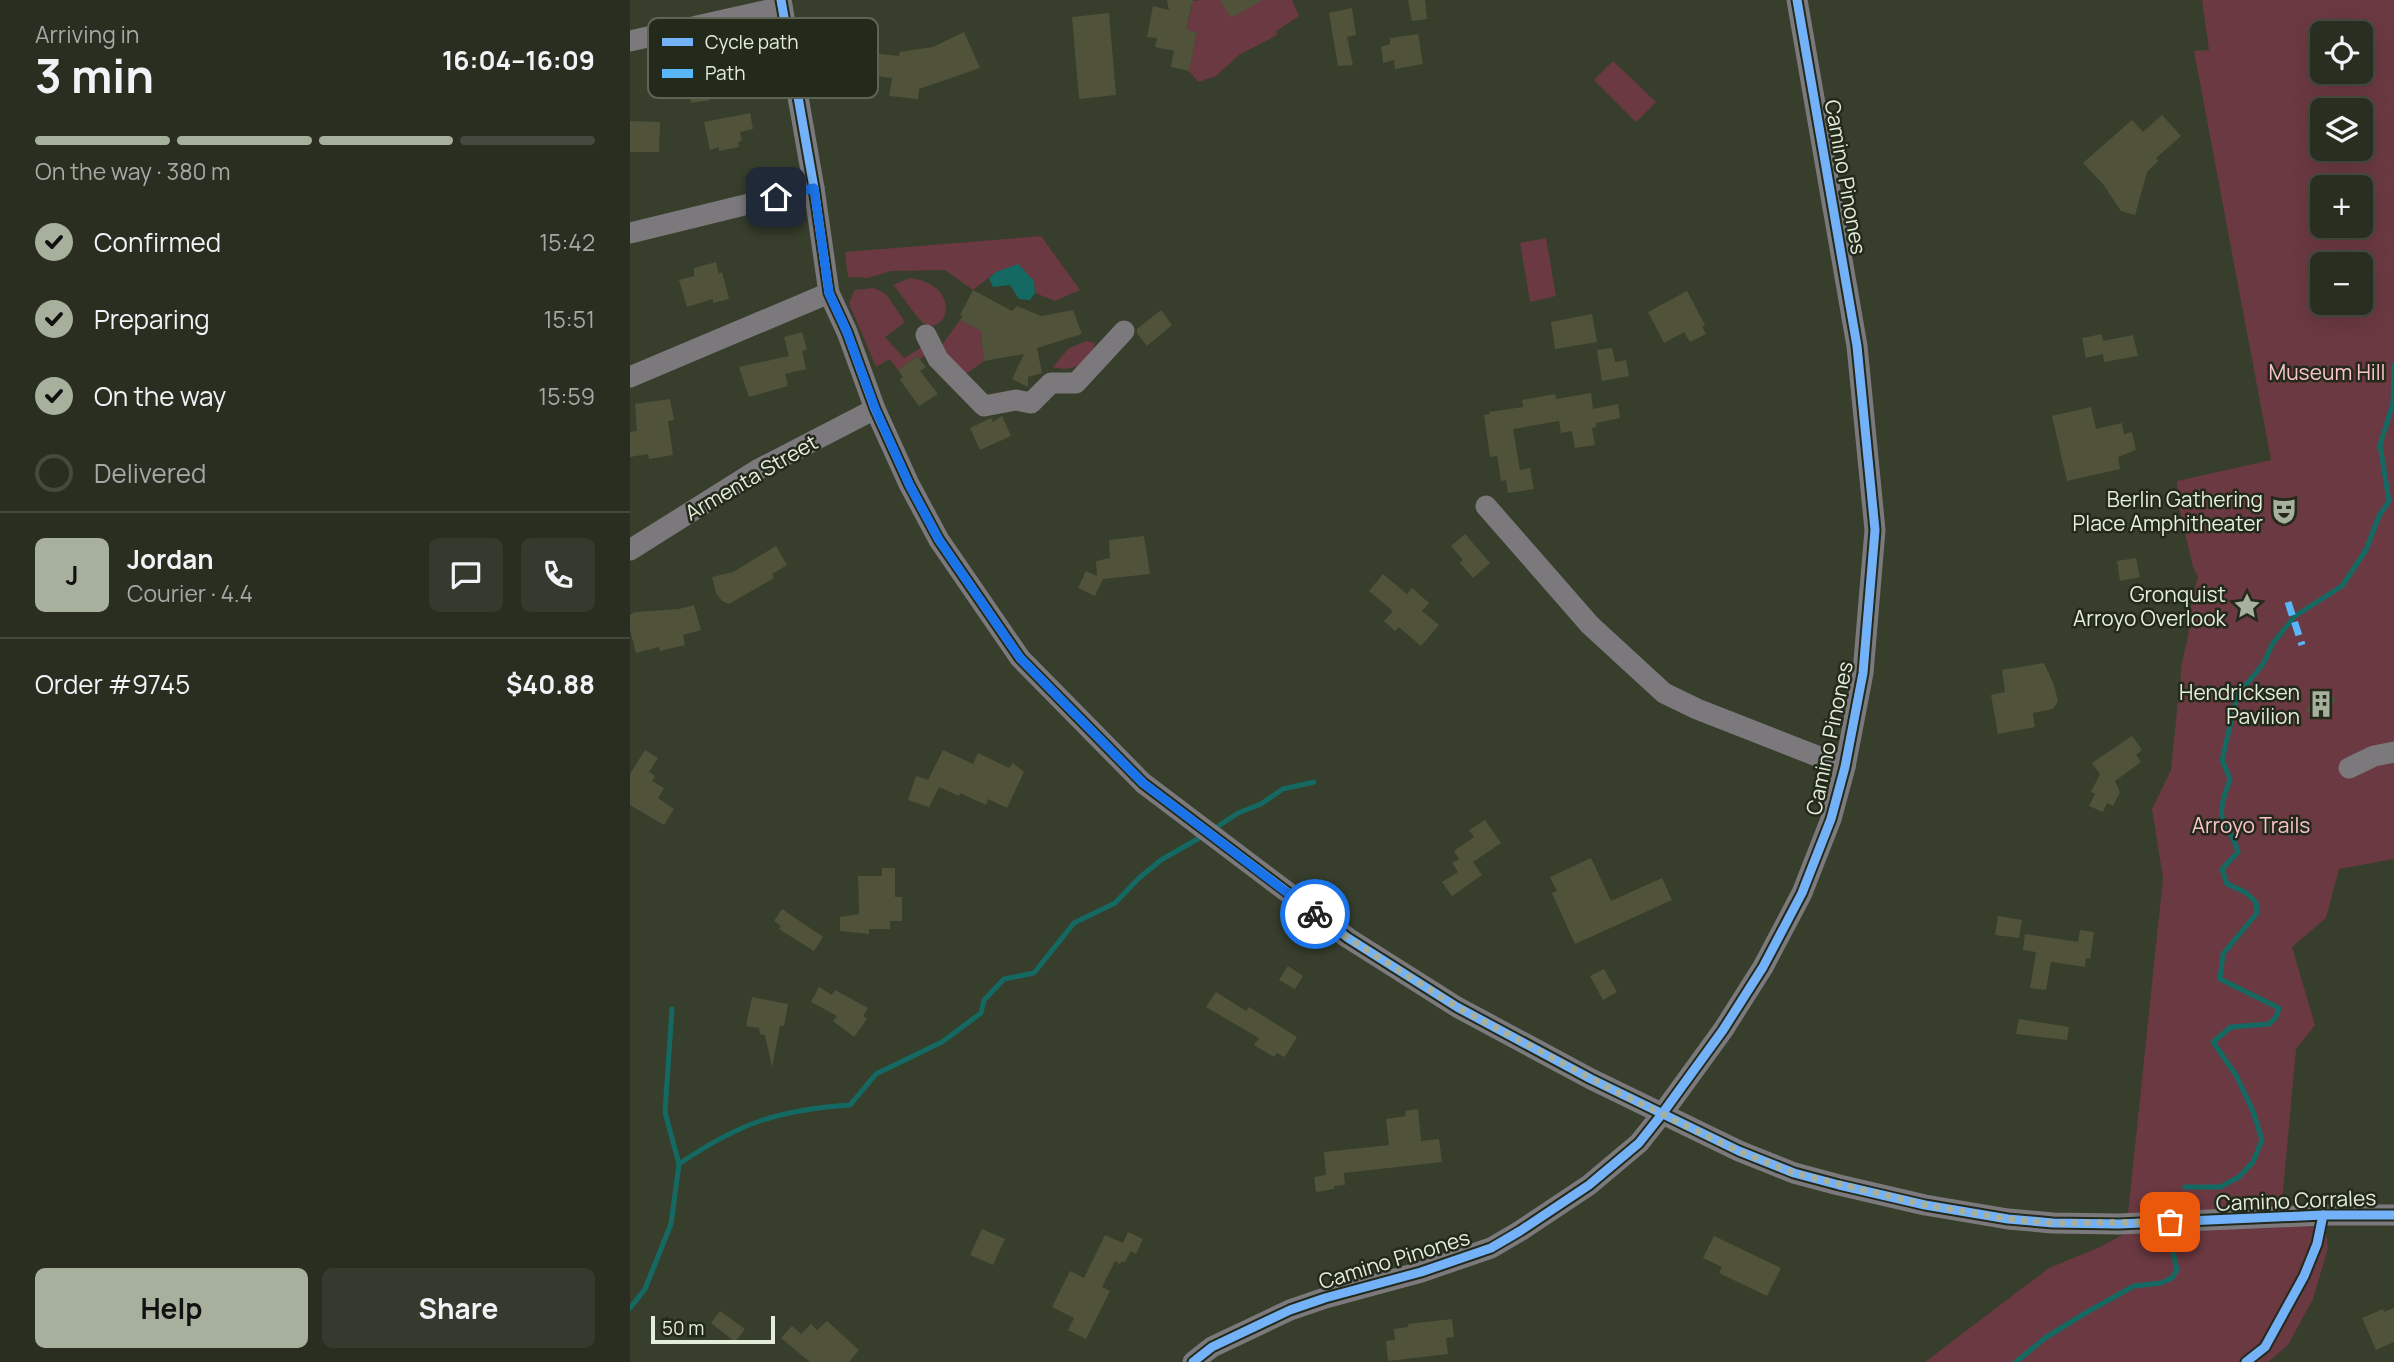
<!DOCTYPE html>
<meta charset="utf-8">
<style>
body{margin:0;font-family:Manrope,sans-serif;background:#353a2e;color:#f1f3f6;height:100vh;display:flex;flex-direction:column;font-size:26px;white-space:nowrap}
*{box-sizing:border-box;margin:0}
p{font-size:23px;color:#a5a8a5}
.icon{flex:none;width:38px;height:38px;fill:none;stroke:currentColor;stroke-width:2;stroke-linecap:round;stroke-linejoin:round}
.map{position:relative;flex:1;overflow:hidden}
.drawer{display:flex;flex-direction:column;background:#292e21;width:630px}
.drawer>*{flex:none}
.tools{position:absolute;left:1680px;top:21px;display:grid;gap:14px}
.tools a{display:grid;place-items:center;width:63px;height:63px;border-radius:10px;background:#292e21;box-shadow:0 7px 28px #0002,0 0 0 2px #454a3f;font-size:35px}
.scale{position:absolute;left:21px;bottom:18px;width:124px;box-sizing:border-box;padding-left:7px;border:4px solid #e4edda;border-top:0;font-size:19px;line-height:24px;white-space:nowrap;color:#e4edda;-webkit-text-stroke:5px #23291b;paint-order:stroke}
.pin{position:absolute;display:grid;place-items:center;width:60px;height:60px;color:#fff;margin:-30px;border-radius:14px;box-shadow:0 4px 10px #0006}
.courier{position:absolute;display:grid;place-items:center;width:70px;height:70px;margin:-35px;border:5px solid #1a73e8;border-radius:50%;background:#fff;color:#222;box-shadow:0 2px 9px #0007}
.summary em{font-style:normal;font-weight:700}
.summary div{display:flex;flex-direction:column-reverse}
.summary{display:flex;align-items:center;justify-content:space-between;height:119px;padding:0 35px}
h1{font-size:46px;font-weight:700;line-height:52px}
.bar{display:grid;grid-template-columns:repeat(4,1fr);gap:10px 7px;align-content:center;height:84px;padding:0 35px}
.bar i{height:9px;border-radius:5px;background:#454a3f}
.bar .selected{background:#a7b09d}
.bar p{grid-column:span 4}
.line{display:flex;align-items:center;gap:18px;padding:0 35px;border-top:2px solid #454a3f}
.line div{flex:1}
.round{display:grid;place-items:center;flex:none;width:74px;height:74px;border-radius:10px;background:#353a2e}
ol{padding:0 35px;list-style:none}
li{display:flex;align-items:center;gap:21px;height:77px}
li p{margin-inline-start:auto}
li .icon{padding:7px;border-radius:50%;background:#a7b09d;color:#111;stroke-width:4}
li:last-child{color:#a5a8a5}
li i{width:38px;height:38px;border:4px solid #454a3f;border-radius:50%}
.cta{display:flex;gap:14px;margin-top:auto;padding:14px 35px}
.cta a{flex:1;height:80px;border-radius:10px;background:#a7b09d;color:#111;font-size:28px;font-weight:700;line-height:80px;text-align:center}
.cta a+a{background:#353a2e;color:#f1f3f6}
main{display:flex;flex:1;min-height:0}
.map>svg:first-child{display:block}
.green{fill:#6b3941;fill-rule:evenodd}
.water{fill:#146a63}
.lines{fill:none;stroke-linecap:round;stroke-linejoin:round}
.stream{stroke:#146a63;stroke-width:5}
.building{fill:#50533a}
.minor{stroke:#7c797d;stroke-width:21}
.quiet{stroke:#59b6f9;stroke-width:7;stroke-dasharray:14 7;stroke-linecap:butt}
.cycleway-casing{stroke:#23291b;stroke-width:13}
.cycleway{stroke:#73b2f8;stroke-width:9}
.done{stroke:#a7b09d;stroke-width:7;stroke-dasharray:0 12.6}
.route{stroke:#1a73e8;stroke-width:9}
.labels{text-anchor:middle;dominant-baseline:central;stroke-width:5;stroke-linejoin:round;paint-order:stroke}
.street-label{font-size:21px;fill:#e4edda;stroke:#23291b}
.park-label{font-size:21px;fill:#fbc2cb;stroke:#23291b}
.poi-label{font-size:21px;fill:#e4edda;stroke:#23291b;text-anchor:end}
.key{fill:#23291b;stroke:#5d6454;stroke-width:2}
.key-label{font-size:19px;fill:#e4edda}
</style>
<main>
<section class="drawer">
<div class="summary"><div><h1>3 min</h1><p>Arriving in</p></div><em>16:04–16:09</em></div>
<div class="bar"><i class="selected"></i><i class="selected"></i><i class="selected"></i><i></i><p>On the way · 380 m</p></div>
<ol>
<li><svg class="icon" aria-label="check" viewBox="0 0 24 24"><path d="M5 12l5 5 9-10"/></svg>Confirmed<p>15:42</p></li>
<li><svg class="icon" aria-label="check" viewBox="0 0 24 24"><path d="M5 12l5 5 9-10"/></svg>Preparing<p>15:51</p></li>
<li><svg class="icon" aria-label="check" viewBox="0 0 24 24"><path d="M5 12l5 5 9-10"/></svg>On the way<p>15:59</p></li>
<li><i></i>Delivered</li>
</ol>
<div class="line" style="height:126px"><b class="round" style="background:#a7b09d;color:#111">J</b><div><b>Jordan</b><p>Courier · 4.4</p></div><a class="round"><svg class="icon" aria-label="chat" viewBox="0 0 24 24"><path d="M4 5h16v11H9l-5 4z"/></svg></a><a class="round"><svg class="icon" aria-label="phone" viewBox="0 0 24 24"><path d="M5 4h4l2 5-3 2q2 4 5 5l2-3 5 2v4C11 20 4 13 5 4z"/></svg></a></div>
<div class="line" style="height:91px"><div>Order #9745</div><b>$40.88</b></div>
<div class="cta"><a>Help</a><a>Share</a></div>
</section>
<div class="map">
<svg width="1764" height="1362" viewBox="0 0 1764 1362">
<rect width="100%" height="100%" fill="#373e2c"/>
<g class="green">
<polygon points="569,0 590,0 601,17 622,0 662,0 669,16 646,31 647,35 609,55 586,76 568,82 559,71 567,33 556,29 562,6 552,3"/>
<path d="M1572 0H1764V859L1709 869 1696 918 1662 947 1685 1025 1666 1049 1650 1224 1695 1225 1698 1248 1683 1299 1658 1345 1638 1362H1295L1419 1268 1470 1247 1496 1233 1533 878 1522 809 1541 770 1552 662 1558 637 1562 599 1568 577 1563 567 1548 502 1547 481 1641 460 1564 51 1579 50ZM1692 33H1731V72H1692ZM1692 110H1731V149H1692ZM1692 187H1731V226H1692ZM1692 264H1731V303H1692Z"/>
<polygon points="983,61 1026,102 1006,122 964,80"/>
<polygon points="411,236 450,290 425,301 405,293 404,281 366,272 343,290 315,270 261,271 238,278 218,277 215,252"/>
<polygon points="916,238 926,296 900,302 890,243"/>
<path d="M280 278C334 286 317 335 295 324 288 321 271 293 263 285Z"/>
<polygon points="244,288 256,294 273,319 274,323 255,337 274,358 294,346 299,353 290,359 287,356 268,370 260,359 246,367 219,303 225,290"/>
<polygon points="330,320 351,331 354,361 335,375 309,349"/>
<path d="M457 341 465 343 463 355C451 366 439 372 423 367L439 348Z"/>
</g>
<polygon class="water" points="388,264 404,281 405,293 400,300 389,299 380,285 363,287 359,278 366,272"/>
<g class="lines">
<g class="stream">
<polyline points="584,829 608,813 631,804 653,789 684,782"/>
<path d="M49 1164C109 1123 148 1110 220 1105L246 1074 312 1042 351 1013 354 1000 374 979 404 973 444 923 485 903 509 878 531 860 573 836"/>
<path d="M1555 1187H1590L1609 1177 1623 1162 1632 1140 1623 1111 1606 1075 1583 1042 1601 1027 1639 1024 1646 1017 1649 1008 1590 979 1593 954 1627 913 1626 902 1615 892 1597 884 1592 869 1608 852C1605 841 1601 835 1595 825 1587 811 1595 794 1600 779L1592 760 1607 696 1633 664 1643 643 1665 616 1712 586 1736 550 1749 516 1759 501 1750 445 1763 403 1764 365"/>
<polyline points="0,1308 15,1289 41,1224 49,1164 35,1112 42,1009"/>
<polyline points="1386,1362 1415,1338 1457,1312 1504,1286 1531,1283 1542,1278 1547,1270 1543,1252"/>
</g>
</g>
<g class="building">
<polygon points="537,0 563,0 556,29 567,33 559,71 541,67 544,51 525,47 527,38 517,37 523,6 539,10"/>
<polygon points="590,0 633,0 601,18"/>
<polygon points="778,0 795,0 797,19 782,21"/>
<polygon points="722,8 726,35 717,37 723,65 708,66 699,13"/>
<polygon points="479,13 486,95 449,99 442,17"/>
<polygon points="334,32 350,68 289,89 288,99 259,96 262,78 228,74 228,71 215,69 217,50 269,56 270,52 303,47"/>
<polygon points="788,34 793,64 765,69 764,60 753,63 751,47 760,44 760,38"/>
<polygon points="77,82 80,100 61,103 58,85"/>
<polygon points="120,113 123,129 110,132 112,141 108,142 109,147 89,151 89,147 80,150 74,122"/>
<polygon points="1532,115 1551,136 1526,158 1528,161 1517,172 1505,215 1491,211 1473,184 1453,163 1502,120 1513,132"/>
<polygon points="0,121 30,122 29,152 0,152"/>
<polygon points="86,262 89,274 92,272 99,299 83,303 83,299 57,307 49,280 64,276 64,268"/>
<polygon points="343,290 382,311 387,306 411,316 443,310 452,334 407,348 412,373 398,377 398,387 382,379 394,354 354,361 351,331 330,320 333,316 330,315"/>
<polygon points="1057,291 1075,325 1072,327 1076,334 1060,342 1054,332 1034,343 1018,312"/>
<polygon points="531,310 542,325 517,346 507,333 507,329"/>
<polygon points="962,314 967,342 925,349 921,322"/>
<polygon points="172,332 177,350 172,351 176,369 155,374 158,386 119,397 109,367 159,356 154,337"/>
<polygon points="1472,334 1473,341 1503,335 1508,356 1474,362 1473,354 1456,358 1452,338"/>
<polygon points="982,348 985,362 996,360 999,376 972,381 967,350"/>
<polygon points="287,356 296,367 290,371 308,394 289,406 270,380 273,377 268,370"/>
<polygon points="961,393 963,409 988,404 990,418 966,423 966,427 962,428 965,445 945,448 942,431 931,433 929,421 883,429 890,470 900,468 904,489 878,493 876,480 871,481 867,456 860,457 854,415 860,414 859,412 893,407 892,400 925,394 926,399"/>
<polygon points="40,399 44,420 38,421 43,455 19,459 18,454 0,457 0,432 7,431 5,404"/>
<polygon points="1461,407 1466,429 1492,423 1494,434 1502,432 1506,450 1488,457 1490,469 1437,481 1422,416"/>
<polygon points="372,416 381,436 350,450 340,428 361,418 363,422"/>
<polygon points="835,534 860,563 843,578 830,563 833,560 821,546"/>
<polygon points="514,536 520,574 473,579 465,596 448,588 456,571 467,576 466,561 480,558 479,540"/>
<polygon points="146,546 157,565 142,574 144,578 99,604 92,601 86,593 82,577 103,572"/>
<polygon points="1506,558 1510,577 1490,581 1487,561"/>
<polygon points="753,574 777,594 782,588 799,603 792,611 809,625 791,646 769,627 765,631 754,621 763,611 739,591"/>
<polygon points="64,605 71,630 53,635 55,645 30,651 29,647 6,653 0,630 0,615 5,612 49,609"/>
<polygon points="1414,663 1424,685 1428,701 1423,709 1403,713 1405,727 1368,734 1361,695 1375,692 1372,670"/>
<polygon points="1687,689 1706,698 1695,720 1676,711"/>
<polygon points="1502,736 1512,750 1506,755 1511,762 1485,781 1490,792 1483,806 1477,803 1473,812 1459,806 1465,794 1461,792 1470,774 1462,763"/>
<polygon points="15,750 28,758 19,772 25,776 22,781 34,788 28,798 44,809 34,825 0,805 0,774"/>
<polygon points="313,750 343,764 348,753 379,768 383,763 394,772 377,808 358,799 356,805 330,793 329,796 309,787 299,807 278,800 286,776 298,780"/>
<polygon points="855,820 871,843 843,862 852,875 822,896 812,882 828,872 822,863 829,859 824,851 844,837 839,830"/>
<polygon points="961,858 981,901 1032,878 1042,900 945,944 922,893 927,891 920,877"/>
<polygon points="252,868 265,868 265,897 272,897 272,921 260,921 260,929 239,929 239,934 210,931 210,917 229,914 228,876 252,876"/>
<polygon points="152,909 193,937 184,951 149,929 151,926 144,921"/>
<polygon points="1368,916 1392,920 1389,938 1365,935"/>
<polygon points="1450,930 1464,932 1460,959 1456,958 1455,967 1421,962 1416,990 1400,988 1406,952 1393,950 1395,934 1448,942"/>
<polygon points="658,966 673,976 665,989 649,980"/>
<polygon points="974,969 987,992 973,1000 960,976"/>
<polygon points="189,987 202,995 205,990 238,1008 233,1016 237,1019 224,1037 203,1021 207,1016 181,1002"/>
<polygon points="586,992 616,1011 619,1007 667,1037 656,1055 654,1057 647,1053 644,1057 624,1045 629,1038 576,1007"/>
<polygon points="122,997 158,1004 154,1026 150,1026 142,1067 135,1035 130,1034 129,1028 116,1026"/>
<polygon points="1389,1019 1439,1027 1437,1040 1386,1034"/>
<polygon points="788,1109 791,1141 809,1139 812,1162 714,1173 715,1185 704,1186 704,1189 686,1192 684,1177 696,1175 694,1152 759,1145 756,1119 776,1116 775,1111"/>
<polygon points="352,1229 375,1239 363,1265 340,1255"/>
<polygon points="498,1232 513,1239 506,1254 501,1251 495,1262 492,1261 490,1264 485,1261 472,1287 480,1291 456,1339 438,1330 444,1318 422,1307 440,1271 454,1278 475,1235 493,1243"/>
<polygon points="1084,1236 1151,1268 1137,1296 1089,1273 1092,1267 1073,1258"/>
<polygon points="1764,1308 1764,1342 1746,1350 1732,1318 1753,1309 1754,1312"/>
<polygon points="90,1311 115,1329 105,1342 81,1323"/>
<polygon points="822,1319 824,1337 816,1338 818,1354 758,1361 756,1341 765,1340 764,1329 778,1327 778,1324"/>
<polygon points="197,1321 229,1350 219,1362 180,1362 151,1338 162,1326 171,1334 181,1324 187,1330"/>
</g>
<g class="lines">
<g class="minor">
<polyline points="151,0 184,188 199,293 217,332 245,409 279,484 309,540 390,658 513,783 718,938 827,1007 961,1079 1109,1151 1164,1173 1209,1185 1295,1205 1378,1219 1423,1223 1489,1224 1693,1215 1764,1215"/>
<polyline points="0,41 152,7"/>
<polyline points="0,233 184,188"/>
<polyline points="296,335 308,359 354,406 386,400 401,403 421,383 446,383 494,331"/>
<polyline points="0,377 199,293"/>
<polyline points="856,506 960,625 1034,693 1067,709 1215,767"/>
<polyline points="0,550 129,469 245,409"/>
<polyline points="1719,768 1744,756 1764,752"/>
<polyline points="563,1362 582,1347 660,1310 695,1298 791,1272 861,1248 890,1231 959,1185 1009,1143 1032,1114 1093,1030 1133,967 1172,893 1201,819 1215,767 1233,673 1245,530 1227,346 1167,0"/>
</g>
<polyline class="quiet" points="1658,602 1672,645"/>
<defs>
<g id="cycleway">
<polyline points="151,0 184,188 199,293 217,332 245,409 279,484 309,540 390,658 513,783 718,938 827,1007 961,1079 1109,1151 1164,1173 1209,1185 1295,1205 1378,1219 1423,1223 1489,1224 1693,1215 1764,1215"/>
<polyline points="563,1362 582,1347 660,1310 695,1298 791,1272 861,1248 890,1231 959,1185 1009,1143 1032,1114 1093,1030 1133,967 1172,893 1201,819 1215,767 1233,673 1245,530 1227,346 1167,0"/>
<polyline points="1616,1362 1635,1347 1674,1276 1687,1244 1693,1215"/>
</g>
</defs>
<use href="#cycleway" class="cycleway-casing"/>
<use href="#cycleway" class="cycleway"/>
</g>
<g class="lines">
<polyline class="done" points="685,914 718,938 827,1007 985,1091 1108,1151 1164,1173 1296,1205 1378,1219 1423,1223 1540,1222"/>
<polyline class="route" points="146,197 184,188 199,293 217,332 245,408 279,484 309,540 390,658 513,783 685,914"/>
</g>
<defs>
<symbol id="theatre-bare" viewBox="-9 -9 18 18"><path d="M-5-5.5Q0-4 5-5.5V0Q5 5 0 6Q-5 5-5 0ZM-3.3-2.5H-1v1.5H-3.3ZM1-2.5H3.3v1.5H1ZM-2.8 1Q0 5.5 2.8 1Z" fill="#a7b09d" stroke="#23291b" stroke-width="2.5" paint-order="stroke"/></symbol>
<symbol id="sight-bare" viewBox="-9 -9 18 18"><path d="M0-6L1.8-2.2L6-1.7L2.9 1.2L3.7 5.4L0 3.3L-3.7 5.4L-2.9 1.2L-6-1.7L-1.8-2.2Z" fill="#a7b09d" stroke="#23291b" stroke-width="2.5" paint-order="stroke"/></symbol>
<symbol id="building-bare" viewBox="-9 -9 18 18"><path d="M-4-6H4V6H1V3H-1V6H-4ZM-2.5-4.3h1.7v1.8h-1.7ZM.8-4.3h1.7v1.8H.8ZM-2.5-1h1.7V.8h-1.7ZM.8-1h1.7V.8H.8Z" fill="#a7b09d" stroke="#23291b" stroke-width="2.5" paint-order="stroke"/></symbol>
</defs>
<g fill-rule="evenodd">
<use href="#theatre-bare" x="1635" y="492" width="38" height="38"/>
<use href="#sight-bare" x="1598" y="587" width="38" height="38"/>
<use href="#building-bare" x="1672" y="685" width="38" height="38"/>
</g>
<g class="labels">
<g class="street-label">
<text transform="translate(1216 177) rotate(80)">Camino Pinones</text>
<text transform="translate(121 477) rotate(-30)">Armenta Street</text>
<text transform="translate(1199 738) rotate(-78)">Camino Pinones</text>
<text transform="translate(1666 1200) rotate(-2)">Camino Corrales</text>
<text transform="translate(764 1259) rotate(-17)">Camino Pinones</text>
</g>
<g class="park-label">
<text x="1697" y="372">Museum Hill</text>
<text x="1621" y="825">Arroyo Trails</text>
</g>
<g class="poi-label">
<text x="1633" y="499">Berlin Gathering<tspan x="1633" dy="24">Place Amphitheater</tspan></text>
<text x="1596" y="594">Gronquist<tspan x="1596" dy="24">Arroyo Overlook</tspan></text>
<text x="1670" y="692">Hendricksen<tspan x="1670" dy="24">Pavilion</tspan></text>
</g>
</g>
<rect x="18" y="18" width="230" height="80" rx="10" class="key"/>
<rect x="32" y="38" width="31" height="8" fill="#73b2f8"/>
<rect x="32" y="69" width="31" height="9" fill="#59b6f9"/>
<g class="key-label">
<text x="75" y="49">Cycle path</text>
<text x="75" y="80">Path</text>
</g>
</svg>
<div class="tools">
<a><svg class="icon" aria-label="locate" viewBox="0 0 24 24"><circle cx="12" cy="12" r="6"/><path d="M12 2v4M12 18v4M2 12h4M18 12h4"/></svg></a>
<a><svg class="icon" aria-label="layers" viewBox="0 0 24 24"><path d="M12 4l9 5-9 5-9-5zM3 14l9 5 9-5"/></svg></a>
<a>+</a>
<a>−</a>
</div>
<div class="scale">50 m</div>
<div class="pin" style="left:1540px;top:1222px;background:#ea580c"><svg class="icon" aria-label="bag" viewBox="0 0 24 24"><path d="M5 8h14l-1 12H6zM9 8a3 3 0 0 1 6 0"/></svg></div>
<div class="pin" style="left:146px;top:197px;background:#1f2937"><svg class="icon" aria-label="home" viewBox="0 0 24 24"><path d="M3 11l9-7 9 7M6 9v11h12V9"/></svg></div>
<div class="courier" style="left:685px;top:914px"><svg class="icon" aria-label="bike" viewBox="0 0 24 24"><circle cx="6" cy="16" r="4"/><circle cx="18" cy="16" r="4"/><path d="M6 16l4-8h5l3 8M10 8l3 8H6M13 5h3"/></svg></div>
</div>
</main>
